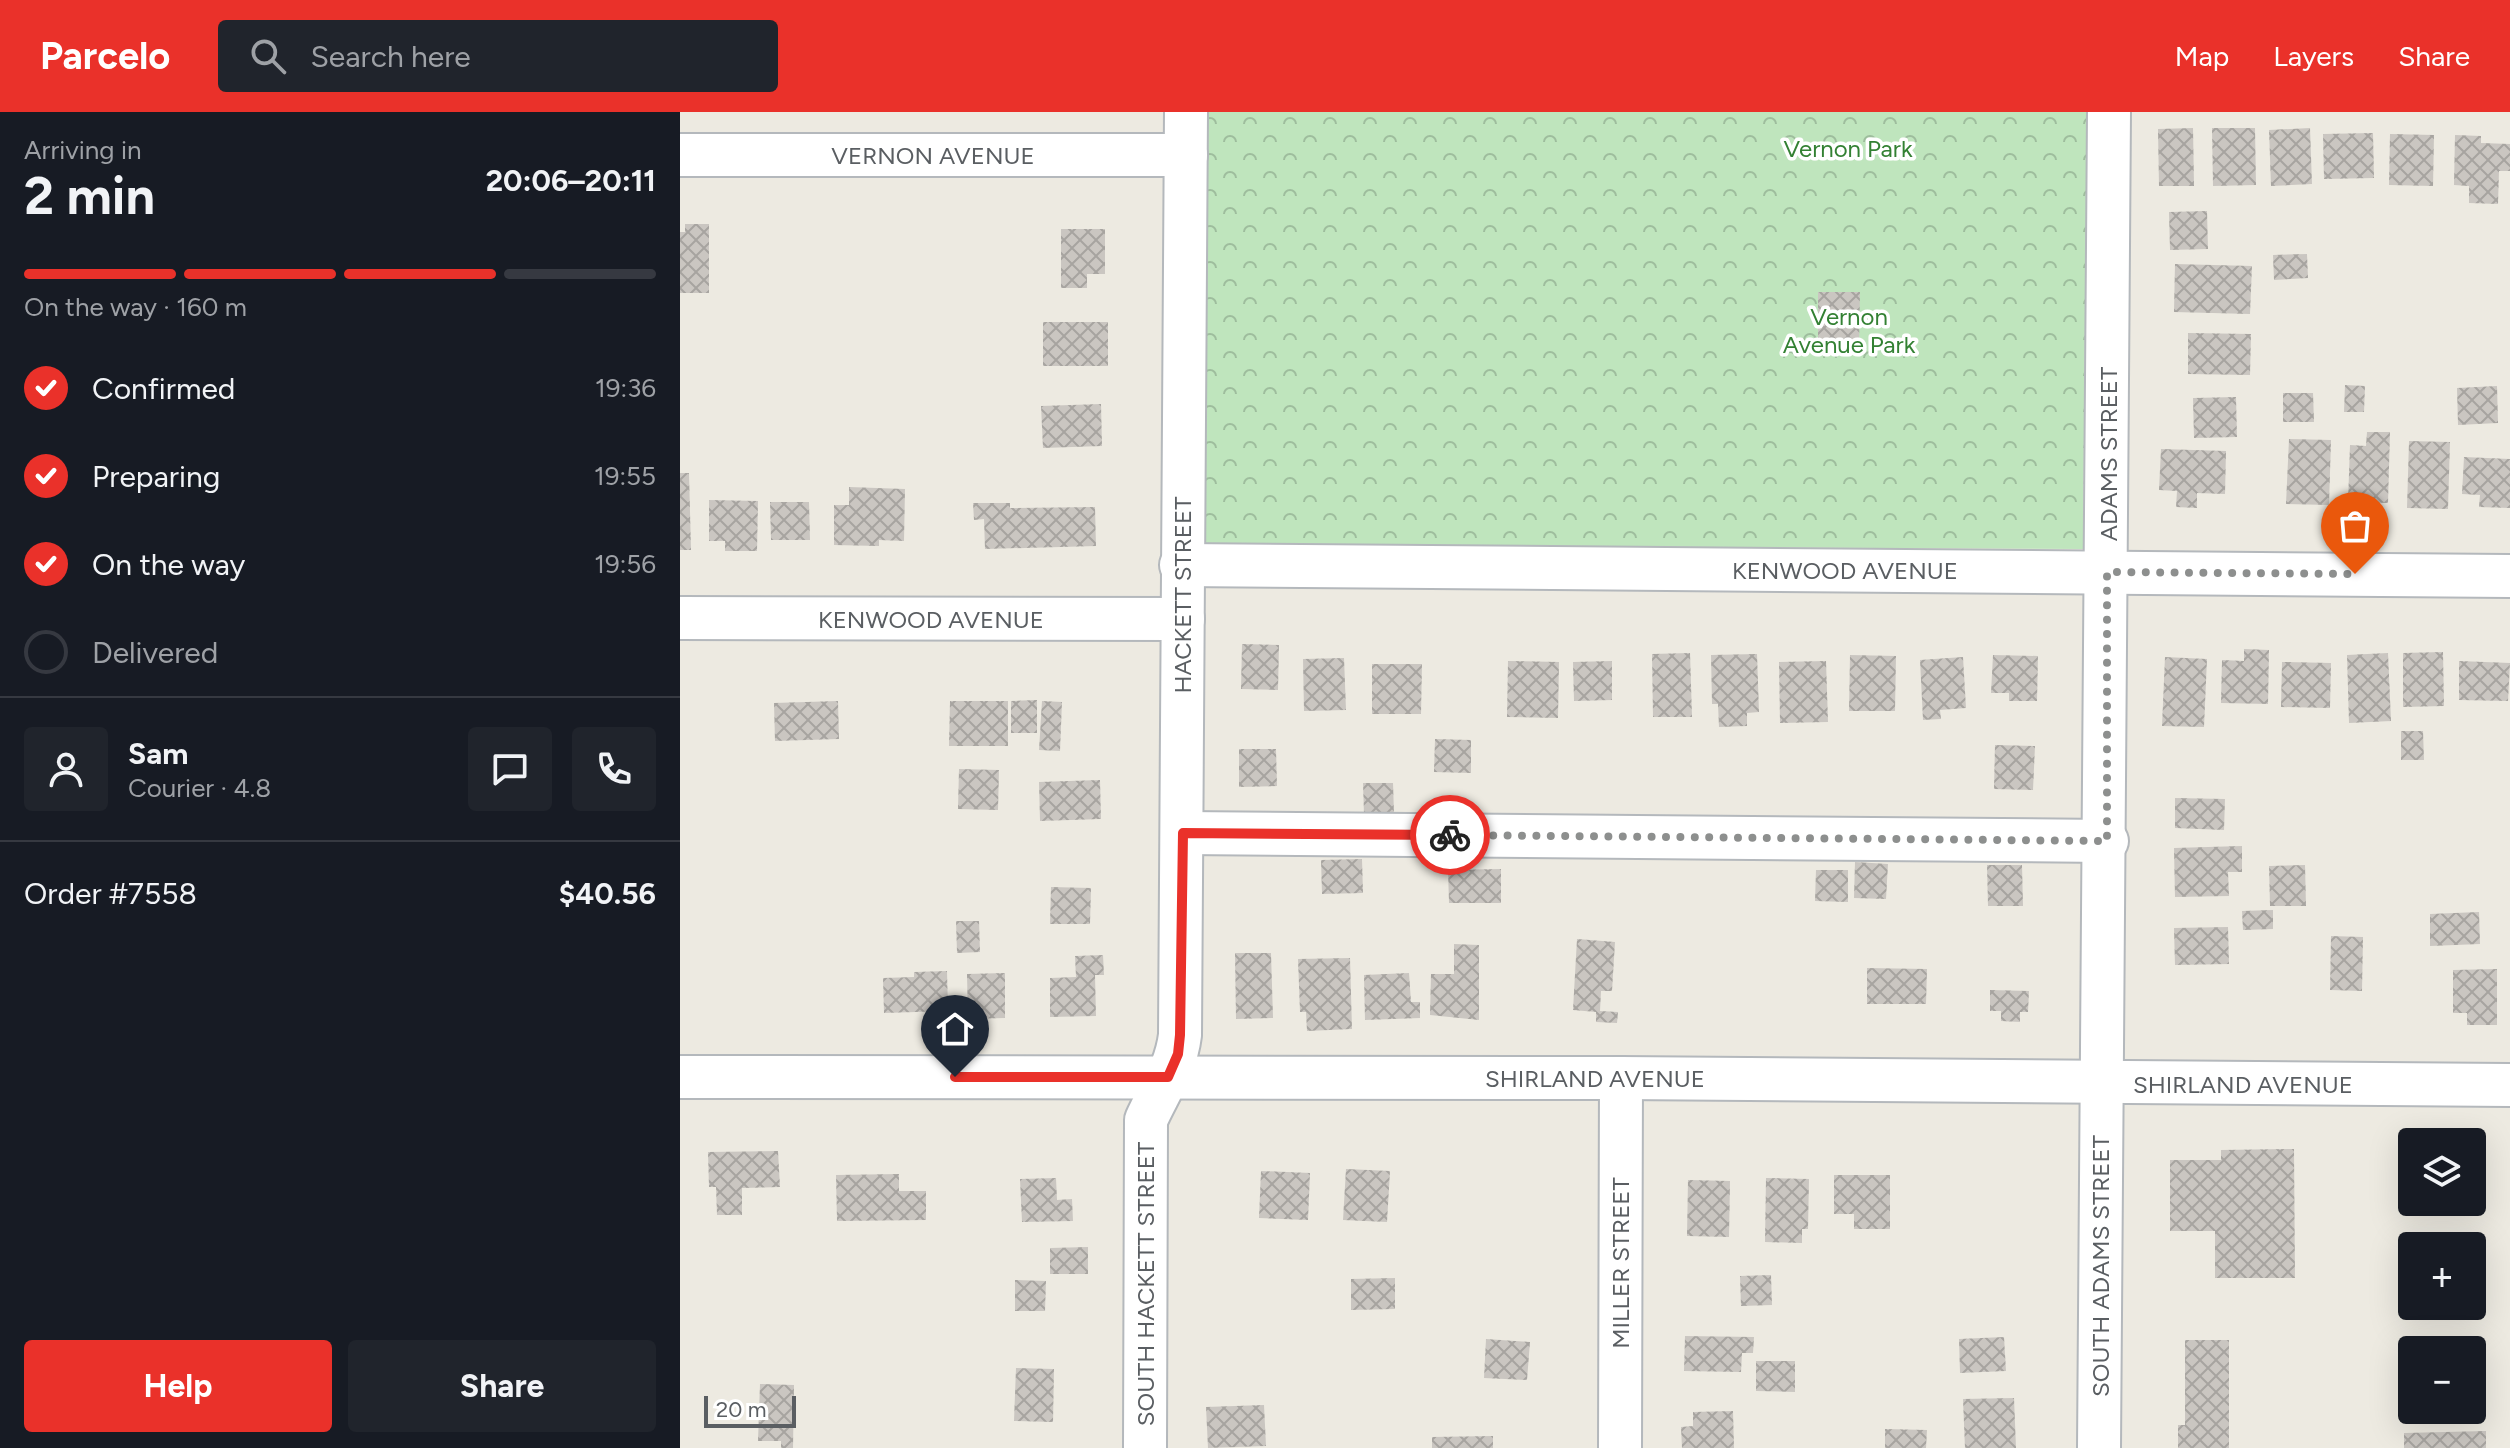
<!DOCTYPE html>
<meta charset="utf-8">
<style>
body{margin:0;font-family:Figtree,sans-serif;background:#20242c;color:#f1f3f6;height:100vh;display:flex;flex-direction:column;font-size:30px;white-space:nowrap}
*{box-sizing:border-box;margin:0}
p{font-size:26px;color:#9ea1a6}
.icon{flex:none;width:44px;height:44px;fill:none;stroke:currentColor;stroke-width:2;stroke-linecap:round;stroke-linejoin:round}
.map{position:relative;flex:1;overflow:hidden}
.sheet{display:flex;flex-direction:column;background:#171b24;width:680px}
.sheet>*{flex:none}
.buttons{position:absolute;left:1718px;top:1016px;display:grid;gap:16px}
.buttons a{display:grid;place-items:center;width:88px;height:88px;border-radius:8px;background:#171b24;box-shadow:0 8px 32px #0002;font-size:40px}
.scale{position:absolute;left:24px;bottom:20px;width:92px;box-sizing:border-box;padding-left:8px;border:4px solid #5a5e62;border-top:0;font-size:22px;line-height:28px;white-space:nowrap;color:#5a5e62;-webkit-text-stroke:6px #fff;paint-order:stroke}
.pin{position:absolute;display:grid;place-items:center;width:68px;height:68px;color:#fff;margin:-82px -34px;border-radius:50% 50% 50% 0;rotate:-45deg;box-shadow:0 0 8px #0007}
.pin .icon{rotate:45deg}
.courier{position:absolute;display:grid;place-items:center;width:80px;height:80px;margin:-40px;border:6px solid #ea312a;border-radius:50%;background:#fff;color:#222;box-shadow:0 2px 10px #0007}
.summary em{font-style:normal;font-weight:700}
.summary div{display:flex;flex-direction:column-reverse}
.summary{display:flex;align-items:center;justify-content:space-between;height:136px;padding:0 24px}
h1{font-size:52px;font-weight:700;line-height:60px}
.bar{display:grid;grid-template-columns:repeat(4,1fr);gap:12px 8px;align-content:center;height:96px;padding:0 24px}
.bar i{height:10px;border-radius:6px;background:#363941}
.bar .selected{background:#ea312a}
.bar p{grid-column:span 4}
.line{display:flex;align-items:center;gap:20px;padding:0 24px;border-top:2px solid #363941}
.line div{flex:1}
.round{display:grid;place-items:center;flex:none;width:84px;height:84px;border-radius:8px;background:#20242c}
ol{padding:0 24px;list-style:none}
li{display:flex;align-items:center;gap:24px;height:88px}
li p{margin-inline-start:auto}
li .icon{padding:8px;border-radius:50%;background:#ea312a;color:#fff;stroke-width:4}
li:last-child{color:#9ea1a6}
li i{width:44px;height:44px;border:4px solid #363941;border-radius:50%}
.button{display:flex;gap:16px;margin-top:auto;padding:16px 24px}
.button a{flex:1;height:92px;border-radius:8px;background:#ea312a;color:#fff;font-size:32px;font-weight:700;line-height:92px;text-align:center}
.button a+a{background:#20242c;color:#f1f3f6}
header{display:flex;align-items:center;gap:48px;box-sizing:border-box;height:112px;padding:0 40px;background:#ea312a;color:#fff}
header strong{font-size:38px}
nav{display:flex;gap:44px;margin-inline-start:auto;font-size:28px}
.search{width:560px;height:72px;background:#20242c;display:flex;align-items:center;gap:20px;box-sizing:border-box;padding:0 28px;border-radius:8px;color:#9ea1a6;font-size:30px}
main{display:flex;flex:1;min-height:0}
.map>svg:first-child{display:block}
.park{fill:url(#park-crowns)}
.building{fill:url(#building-cross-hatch)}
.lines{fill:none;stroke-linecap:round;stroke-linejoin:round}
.minor-casing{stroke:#b4b8bc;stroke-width:46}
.minor{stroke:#fff;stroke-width:42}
.done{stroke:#8d8f8e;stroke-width:8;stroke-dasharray:0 14.4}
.route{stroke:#ea312a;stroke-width:10}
.labels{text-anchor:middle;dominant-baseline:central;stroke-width:7;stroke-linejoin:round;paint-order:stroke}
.park-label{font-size:24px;fill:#338133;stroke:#fff}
.street-label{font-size:24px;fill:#5a5e62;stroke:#fff}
</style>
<header>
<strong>Parcelo</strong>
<div class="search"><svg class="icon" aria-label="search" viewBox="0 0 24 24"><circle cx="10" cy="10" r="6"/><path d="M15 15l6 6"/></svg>Search here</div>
<nav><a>Map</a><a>Layers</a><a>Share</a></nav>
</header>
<main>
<section class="sheet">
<div class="summary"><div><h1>2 min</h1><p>Arriving in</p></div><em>20:06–20:11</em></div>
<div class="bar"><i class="selected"></i><i class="selected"></i><i class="selected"></i><i></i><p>On the way · 160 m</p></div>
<ol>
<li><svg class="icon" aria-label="check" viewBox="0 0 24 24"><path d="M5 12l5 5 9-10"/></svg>Confirmed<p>19:36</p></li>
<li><svg class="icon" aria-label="check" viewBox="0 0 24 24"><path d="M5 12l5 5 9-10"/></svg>Preparing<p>19:55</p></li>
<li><svg class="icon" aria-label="check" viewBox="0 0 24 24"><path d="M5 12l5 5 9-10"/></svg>On the way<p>19:56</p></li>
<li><i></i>Delivered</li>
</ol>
<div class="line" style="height:144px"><a class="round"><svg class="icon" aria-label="person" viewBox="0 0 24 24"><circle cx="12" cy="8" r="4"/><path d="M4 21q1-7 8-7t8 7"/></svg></a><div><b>Sam</b><p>Courier · 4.8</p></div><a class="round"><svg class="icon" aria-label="chat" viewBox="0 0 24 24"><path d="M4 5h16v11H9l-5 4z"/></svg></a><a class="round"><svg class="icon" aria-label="phone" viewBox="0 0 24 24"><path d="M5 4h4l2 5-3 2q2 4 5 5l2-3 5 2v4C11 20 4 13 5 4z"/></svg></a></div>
<div class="line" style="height:104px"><div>Order #7558</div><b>$40.56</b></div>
<div class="button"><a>Help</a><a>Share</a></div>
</section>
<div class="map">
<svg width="1830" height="1336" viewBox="0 0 1830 1336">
<defs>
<pattern id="park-crowns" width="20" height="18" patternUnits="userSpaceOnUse" patternTransform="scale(2)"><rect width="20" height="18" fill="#bfe5bd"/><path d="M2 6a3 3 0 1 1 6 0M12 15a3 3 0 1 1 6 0" fill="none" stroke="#9ebd9d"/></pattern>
<pattern id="building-cross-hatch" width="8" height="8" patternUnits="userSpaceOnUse" patternTransform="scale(2)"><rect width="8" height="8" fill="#cac6c1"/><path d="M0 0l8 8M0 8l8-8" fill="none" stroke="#a7a4a0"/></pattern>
</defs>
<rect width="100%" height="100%" fill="#edeae1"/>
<polygon class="park" points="525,0 1407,0 1403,437 521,433"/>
<g class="building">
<polygon points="1513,16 1514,74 1479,74 1478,17"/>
<polygon points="1532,16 1575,16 1576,73 1533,74"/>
<polygon points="1630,16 1632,72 1591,74 1589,18"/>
<polygon points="1693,21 1694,66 1644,67 1643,22"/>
<polygon points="1710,22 1754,23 1753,74 1709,73"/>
<polygon points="1775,23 1801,24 1801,31 1830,32 1830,59 1819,59 1818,92 1789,91 1789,74 1774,73"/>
<polygon points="1527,99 1528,137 1490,138 1489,100"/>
<polygon points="5,112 29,112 29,181 0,181 0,120 5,120"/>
<polygon points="381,117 425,117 425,162 407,162 407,176 381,176"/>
<polygon points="1627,142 1628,166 1594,168 1593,143"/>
<polygon points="1495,152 1572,154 1570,202 1494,200"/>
<polygon points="1138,180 1180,180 1179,236 1138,236"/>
<rect x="363" y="210" width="65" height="44"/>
<polygon points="1508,221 1571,222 1570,263 1508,262"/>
<polygon points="1665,273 1685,274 1684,300 1664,300"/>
<polygon points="1817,274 1818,311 1778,313 1777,276"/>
<polygon points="1603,281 1633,281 1634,310 1603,310"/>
<polygon points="1556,285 1557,325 1514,326 1513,286"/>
<polygon points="421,292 422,334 363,336 361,294"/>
<polygon points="1687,320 1710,320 1708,391 1668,390 1670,333 1686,334"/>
<polygon points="1609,327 1651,328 1649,393 1606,392"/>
<polygon points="1729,329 1770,330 1768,397 1727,396"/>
<polygon points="1481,337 1546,339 1545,382 1517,381 1517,396 1496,395 1497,379 1479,378"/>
<polygon points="1784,345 1830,347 1830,396 1799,395 1800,383 1782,382"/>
<polygon points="0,361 9,361 11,438 0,438"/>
<polygon points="169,375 225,377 224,429 199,428 199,434 154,433 154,393 169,393"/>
<polygon points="29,388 78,389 77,439 45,439 45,429 29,429"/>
<polygon points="90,390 129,390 130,428 91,428"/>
<polygon points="293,391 330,391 330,396 415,395 416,434 305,437 304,407 294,408"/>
<polygon points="562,532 599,533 598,578 561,577"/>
<polygon points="1564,537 1589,538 1588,592 1541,591 1542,548 1564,549"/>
<polygon points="1763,540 1764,594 1723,595 1723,541"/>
<polygon points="1010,541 1012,605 973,605 972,542"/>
<polygon points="1708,541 1711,609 1669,611 1667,543"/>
<polygon points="1077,542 1079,600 1067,601 1067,614 1039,615 1038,592 1032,592 1031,543"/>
<polygon points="1170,543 1216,544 1215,599 1169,599"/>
<polygon points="1313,543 1358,544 1357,589 1329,589 1329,581 1311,581"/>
<polygon points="1283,545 1286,596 1260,598 1261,607 1243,608 1240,548"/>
<polygon points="1485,545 1527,547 1524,615 1482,614"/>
<polygon points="664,546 666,598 624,599 623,547"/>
<polygon points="828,549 879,550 878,606 827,605"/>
<polygon points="932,549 932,588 894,589 893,550"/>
<polygon points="1146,549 1148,610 1100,611 1099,550"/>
<polygon points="1779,549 1830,551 1828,589 1779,588"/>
<polygon points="1602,550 1651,551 1650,596 1601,595"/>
<polygon points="692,552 742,552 741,602 692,602"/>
<polygon points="357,588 357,621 331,621 331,589"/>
<polygon points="158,589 159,627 95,629 94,591"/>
<polygon points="270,589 328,589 328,634 269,634"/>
<polygon points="362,589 382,590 380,639 359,638"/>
<polygon points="1721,619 1743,619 1744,648 1721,648"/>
<polygon points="755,627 791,628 791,661 754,660"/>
<polygon points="1315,633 1355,634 1353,678 1314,677"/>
<polygon points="559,637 596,637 597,674 559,675"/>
<polygon points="279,657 319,658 318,698 278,697"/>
<polygon points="420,668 421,707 360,709 359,670"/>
<polygon points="683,671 713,671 714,703 684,703"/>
<polygon points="1495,686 1545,687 1544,718 1495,716"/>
<polygon points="1562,734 1562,760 1548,760 1549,784 1495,785 1494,736"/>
<polygon points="682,747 683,781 642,782 641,748"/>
<polygon points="1175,750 1208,752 1206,787 1174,786"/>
<polygon points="1307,753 1342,753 1343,794 1308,794"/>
<polygon points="1625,753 1626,794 1590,794 1589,754"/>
<polygon points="821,757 821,791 769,791 768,758"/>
<polygon points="1136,758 1168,758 1168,790 1135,789"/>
<polygon points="371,775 411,776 410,812 370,812"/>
<polygon points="1593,798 1593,817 1563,818 1562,799"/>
<polygon points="1799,800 1800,832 1750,834 1750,802"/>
<polygon points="276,809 299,809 300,840 277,841"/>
<polygon points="1548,815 1549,852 1495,853 1494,816"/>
<polygon points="1651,824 1683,825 1682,879 1650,878"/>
<polygon points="897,827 935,830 932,879 921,879 920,899 938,900 937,911 916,910 916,900 893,898"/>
<polygon points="774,832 799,833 799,908 750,903 751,862 774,862"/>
<polygon points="555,841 591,841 593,906 556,907"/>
<polygon points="423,843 424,863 415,863 416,904 370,905 370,866 396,865 395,844"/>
<polygon points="670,846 672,917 627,919 626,900 620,900 618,847"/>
<polygon points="1187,856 1247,857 1246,892 1187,892"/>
<polygon points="1817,857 1817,913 1787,913 1787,901 1773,901 1773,858"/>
<polygon points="267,859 268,899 204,901 203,866 234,865 234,860"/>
<polygon points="325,861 325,906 288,907 287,862"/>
<polygon points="729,861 731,890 740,890 740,906 685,908 684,863"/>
<polygon points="1310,878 1349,879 1348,900 1340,900 1340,910 1321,909 1321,899 1310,899"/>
<polygon points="1614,1037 1615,1166 1535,1166 1535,1119 1490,1119 1490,1048 1541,1048 1541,1038"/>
<polygon points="98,1039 100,1075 62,1076 62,1103 37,1103 36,1075 29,1075 28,1040"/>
<polygon points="666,1057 710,1059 707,1110 663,1108"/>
<polygon points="581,1059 630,1061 628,1108 579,1106"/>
<polygon points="219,1062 219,1079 246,1079 246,1108 157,1109 156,1063"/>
<polygon points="1154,1063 1210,1063 1210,1117 1174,1117 1174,1102 1154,1102"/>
<polygon points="376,1066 377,1088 392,1087 393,1109 342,1110 340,1067"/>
<polygon points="1086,1066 1129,1067 1128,1117 1122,1117 1122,1131 1085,1130"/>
<polygon points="1008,1068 1050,1069 1049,1125 1007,1124"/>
<polygon points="408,1135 408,1162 370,1162 370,1136"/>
<polygon points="1091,1163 1092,1193 1061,1194 1060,1164"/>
<polygon points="715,1166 715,1197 671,1198 671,1167"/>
<polygon points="335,1168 366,1169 365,1199 335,1199"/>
<polygon points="1005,1224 1074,1225 1073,1241 1062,1241 1061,1260 1004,1259"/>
<polygon points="1324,1225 1326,1259 1280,1261 1279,1227"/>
<polygon points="806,1227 850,1230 847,1268 804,1266"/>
<polygon points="1505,1228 1549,1228 1549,1336 1498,1336 1498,1313 1505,1313"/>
<polygon points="1076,1249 1115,1249 1115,1280 1076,1279"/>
<polygon points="336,1256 374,1257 373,1310 334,1309"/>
<polygon points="80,1272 114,1273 113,1336 101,1336 101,1329 78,1329"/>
<polygon points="1334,1286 1336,1336 1285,1336 1283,1287"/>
<polygon points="584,1293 586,1334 528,1336 526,1295"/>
<polygon points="1053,1299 1054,1336 1002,1336 1001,1315 1013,1314 1013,1300"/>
<polygon points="1205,1317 1247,1318 1246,1336 1205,1336"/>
<polygon points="1806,1319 1806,1336 1724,1336 1724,1321"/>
<polygon points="813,1324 813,1336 752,1336 752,1325"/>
</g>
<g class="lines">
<defs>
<g id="minor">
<polyline points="0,43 506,43"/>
<polyline points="501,453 1830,464"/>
<polyline points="0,506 503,507"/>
<polyline points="503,721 1427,729"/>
<polyline points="0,965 941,966 1830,973"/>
<path d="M465 1336 466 1008C479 979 496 956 500 923L506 0"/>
<polyline points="940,1336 941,966"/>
<polyline points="1419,1336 1429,0"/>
</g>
</defs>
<use href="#minor" class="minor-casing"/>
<use href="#minor" class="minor"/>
</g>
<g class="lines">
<polyline class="done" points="770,723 1427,729 1427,460 1675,462"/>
<polyline class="route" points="275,965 488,965 498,942 500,923 503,721 770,723"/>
</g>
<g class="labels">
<g class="park-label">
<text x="1168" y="36">Vernon Park</text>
<text x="1169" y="204">Vernon<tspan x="1169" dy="28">Avenue Park</tspan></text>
</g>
<g class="street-label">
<text x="253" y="43">VERNON AVENUE</text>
<text transform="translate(1428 342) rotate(-90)">ADAMS STREET</text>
<text x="1165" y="458">KENWOOD AVENUE</text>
<text transform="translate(502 483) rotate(-90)">HACKETT STREET</text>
<text x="251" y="507">KENWOOD AVENUE</text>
<text x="915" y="966">SHIRLAND AVENUE</text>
<text x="1563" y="972">SHIRLAND AVENUE</text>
<text transform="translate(940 1151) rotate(-90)">MILLER STREET</text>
<text transform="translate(1420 1154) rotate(-90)">SOUTH ADAMS STREET</text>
<text transform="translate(465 1172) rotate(-90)">SOUTH HACKETT STREET</text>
</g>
</g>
</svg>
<div class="buttons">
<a><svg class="icon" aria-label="layers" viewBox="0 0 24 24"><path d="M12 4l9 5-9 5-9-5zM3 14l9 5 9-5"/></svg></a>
<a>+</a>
<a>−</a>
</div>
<div class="scale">20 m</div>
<div class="pin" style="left:1675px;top:462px;background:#ea580c"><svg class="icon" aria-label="bag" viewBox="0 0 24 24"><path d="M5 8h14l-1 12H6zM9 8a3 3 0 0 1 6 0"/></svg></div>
<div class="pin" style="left:275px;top:965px;background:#1f2937"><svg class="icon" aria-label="home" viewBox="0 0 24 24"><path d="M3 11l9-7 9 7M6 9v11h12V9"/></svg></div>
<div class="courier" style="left:770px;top:723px"><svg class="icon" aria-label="bike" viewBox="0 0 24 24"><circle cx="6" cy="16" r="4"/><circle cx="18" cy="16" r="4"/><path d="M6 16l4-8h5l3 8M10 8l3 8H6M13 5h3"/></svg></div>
</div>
</main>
